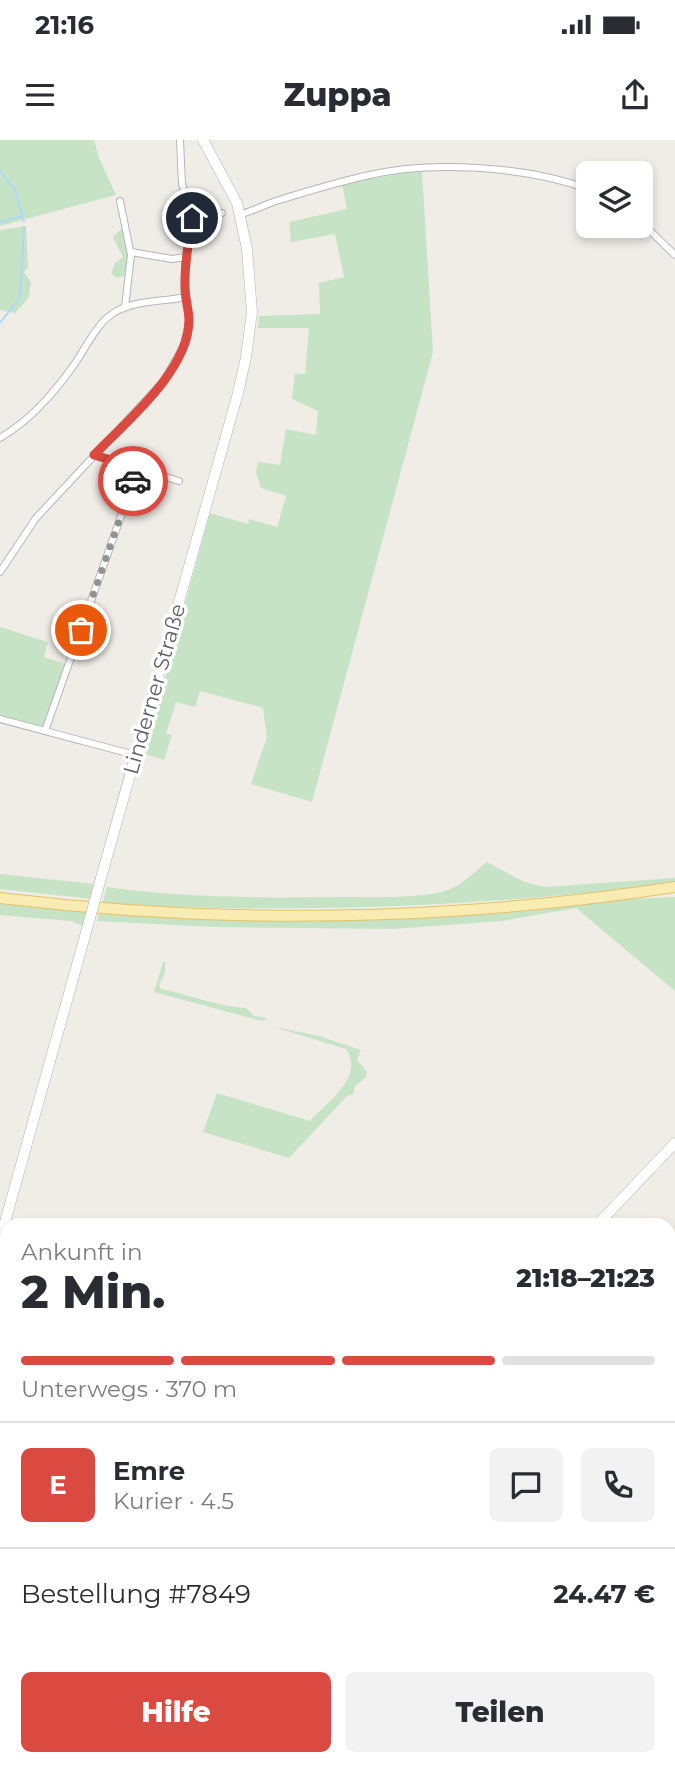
<!DOCTYPE html>
<html lang="de">
<meta charset="utf-8">
<style>
body{margin:0;font-family:Montserrat,sans-serif;background:#f2f2f3;color:#2b2b33;height:100vh;display:flex;flex-direction:column;font-size:26px;white-space:nowrap}
*{box-sizing:border-box;margin:0}
p{font-size:23px;color:#7c7c81}
.icon{flex:none;width:38px;height:38px;fill:none;stroke:currentColor;stroke-width:2;stroke-linecap:round;stroke-linejoin:round}
.map{position:relative;flex:1;overflow:hidden}
.sheet{position:absolute;left:0px;top:1078px;width:676px;height:548px;display:flex;flex-direction:column;background:#fff;border-radius:21px 21px 0 0;box-shadow:0 4px 10px #0003}
.sheet>*{flex:none}
.buttons{position:absolute;left:576px;top:21px;display:grid;gap:14px}
.buttons a{display:grid;place-items:center;width:77px;height:77px;border-radius:10px;background:#fff;box-shadow:0 4px 10px #0003;font-size:35px}
.pin{position:absolute;display:grid;place-items:center;width:60px;height:60px;color:#fff;margin:-30px;border:4px solid #fff;border-radius:50%;box-shadow:0 2px 7px #0007}
.courier{position:absolute;display:grid;place-items:center;width:70px;height:70px;margin:-35px;border:5px solid #db4a40;border-radius:50%;background:#fff;color:#222;box-shadow:0 2px 9px #0007}
.head em{font-style:normal;font-weight:800}
.head div{display:flex;flex-direction:column-reverse}
.head{display:flex;align-items:center;justify-content:space-between;height:119px;padding:0 21px}
h1{font-size:46px;font-weight:800;line-height:52px}
.bar{display:grid;grid-template-columns:repeat(4,1fr);gap:10px 7px;align-content:center;height:84px;padding:0 21px}
.bar i{height:9px;border-radius:5px;background:#e1e1e2}
.bar .on{background:#db4a40}
.bar p{grid-column:span 4}
.line{display:flex;align-items:center;gap:18px;padding:0 21px;border-top:2px solid #e1e1e2}
.line div{flex:1}
.round{display:grid;place-items:center;flex:none;width:74px;height:74px;border-radius:10px;background:#f2f2f3}
.button{display:flex;gap:14px;margin-top:auto;padding:14px 21px}
.button a{flex:1;height:80px;border-radius:10px;background:#db4a40;color:#fff;font-size:28px;font-weight:800;line-height:80px;text-align:center}
.button a+a{background:#f2f2f3;color:#2b2b33}
.status{display:flex;justify-content:space-between;align-items:center;height:49px;padding:0 35px;background:#fff;direction:ltr}
.status svg{height:19px;fill:currentColor}
header{display:flex;justify-content:space-between;align-items:center;height:91px;padding:0 21px;background:#fff;font-size:32px;font-weight:800}
.map>svg:first-child{display:block}
.green{fill:#c6e4c5}
.lines{fill:none;stroke-linecap:round;stroke-linejoin:round}
.stream{stroke:#add9f8;stroke-width:2}
.street-casing{stroke:#b3b6ba;stroke-width:8}
.secondary-casing{stroke:#b2b5b9;stroke-width:11}
.primary-casing{stroke:#e6c068;stroke-width:12}
.street{stroke:#fff;stroke-width:6}
.secondary{stroke:#fff;stroke-width:10}
.primary{stroke:#f8ecb2;stroke-width:10}
.secondary-bridge-casing{stroke:#b2b5b9;stroke-width:11;stroke-linecap:butt}
.secondary-bridge{stroke:#fff;stroke-width:10}
.done{stroke:#919292;stroke-width:7;stroke-dasharray:0 12.6}
.route{stroke:#db4a40;stroke-width:9}
.labels{text-anchor:middle;dominant-baseline:central;stroke-width:7;stroke-linejoin:round;paint-order:stroke}
.street-label{font-size:21px;fill:#5e6165;stroke:#fff}
</style>
<div class="status"><b>21:16</b><svg viewBox="0 0 49 12"><path d="M0 12V9h3v3zM5 12V6h3v6zM10 12V3h3v9zM15 12V0h3v12zM26 1h20v11H26zM47 4h2v5h-2z"/></svg></div>
<header><svg class="icon" aria-label="menu" viewBox="0 0 24 24"><path d="M4 6h16M4 12h16M4 18h16"/></svg>Zuppa<svg class="icon" aria-label="share" viewBox="0 0 24 24"><path d="M12 15V3M7 8l5-5 5 5M5 13v7h14v-7"/></svg></header>
<div class="map">
<svg width="675" height="1625" viewBox="0 0 675 1625">
<rect width="100%" height="100%" fill="#efede6"/>
<g class="green">
<polygon points="0,0 94,0 99,18 116,55 0,86"/>
<polygon points="410,32 422,32 433,212 312,662 251,644 267,597 263,568 200,551 195,567 176,562 166,594 172,595 164,620 144,614 210,373 248,384 249,379 277,387 286,356 261,348 256,332 258,322 280,325 286,289 316,295 318,271 292,259 295,233 305,234 309,188 258,188 259,176 320,174 319,143 344,137 335,94 291,102 289,82 347,69 342,44"/>
<polygon points="26,86 28,128 24,132 31,142 29,157 15,173 0,170 0,90"/>
<path d="M123 87C126 103 132 120 124 136L117 138 111 134 115 123 123 117 113 97Z"/>
<polygon points="0,487 48,502 44,517 68,525 44,589 0,576"/>
<polygon points="129,616 131,617 92,759 0,749 0,734 94,744"/>
<path d="M487 722 522 741 544 747 675 738V743C485 767 293 774 102 764L107 747C185 758 263 758 341 757 370 757 421 759 448 750 462 745 475 731 487 722Z"/>
<polygon points="675,757 675,851 576,768 502,781 393,789 214,787 97,781 100,770 174,777"/>
<polygon points="0,760 90,770 66,849 83,786 71,781 0,775"/>
<path d="M163 822H165V833L159 845 161 849C189 854 217 867 246 868L254 876 267 878 262 881 154 852Z"/>
<path d="M274 887 319 896 361 910 357 920 367 932 366 937 355 946 353 954 347 956 289 1018 203 992 217 953 310 981C327 962 365 937 346 909Z"/>
<polygon points="675,1383 675,1625 458,1625 459,1619 668,1619 668,1385"/>
</g>
<g class="lines">
<g class="stream">
<polyline points="0,31 15,50 24,81"/>
<polyline points="0,82 22,76"/>
<polyline points="0,183 20,157 24,87"/>
</g>
<defs>
<g id="street">
<polyline points="180,0 182,44 192,78"/>
<polyline points="120,61 131,115 125,167"/>
<path d="M241 74C253 71 264 65 276 61 305 52 335 43 365 36 430 20 525 26 588 49"/>
<polyline points="640,81 675,115"/>
<polyline points="131,112 172,119 186,117"/>
<path d="M0 298C31 280 56 251 76 222 86 207 97 184 112 174 132 160 162 162 186 157"/>
<polyline points="94,315 179,341"/>
<polyline points="0,432 36,378 164,241 184,205 189,181 185,147 185,123 192,78 222,73"/>
<polyline points="0,579 135,615"/>
<polyline points="45,591 138,328"/>
<polyline points="0,1136 7,1138"/>
<polyline points="0,1220 7,1223"/>
<polyline points="0,1588 7,1584"/>
<polyline points="137,1619 158,1625"/>
<polyline points="303,1625 314,1619"/>
</g>
<g id="secondary">
<polyline points="101,738 238,253 246,217 252,172 247,109 237,63 203,0"/>
<polyline points="597,1085 675,1003"/>
<polyline points="0,1100 85,796"/>
<polyline points="80,1625 86,1619"/>
</g>
<path id="primary" d="M0 758C222 785 454 781 675 747"/>
</defs>
<use href="#street" class="street-casing"/>
<use href="#secondary" class="secondary-casing"/>
<use href="#primary" class="primary-casing"/>
<use href="#street" class="street"/>
<use href="#secondary" class="secondary"/>
<use href="#primary" class="primary"/>
<defs>
<polyline id="secondary-bridge" points="85,796 101,738"/>
</defs>
<use href="#secondary-bridge" class="secondary-bridge-casing"/>
<use href="#secondary-bridge" class="secondary-bridge"/>
</g>
<g class="lines">
<polyline class="done" points="81,490 133,341"/>
<path class="route" d="M133 341 138 328 94 315C127 281 189 230 189 180 189 170 185 159 185 148 184 124 189 101 192 78"/>
</g>
<g class="labels">
<g class="street-label">
<text transform="translate(154 549) rotate(-74)">Linderner Straße</text>
</g>
</g>
</svg>
<div class="buttons">
<a><svg class="icon" aria-label="layers" viewBox="0 0 24 24"><path d="M12 4l9 5-9 5-9-5zM3 14l9 5 9-5"/></svg></a>
</div>
<div class="pin" style="left:81px;top:490px;background:#ea580c"><svg class="icon" aria-label="bag" viewBox="0 0 24 24"><path d="M5 8h14l-1 12H6zM9 8a3 3 0 0 1 6 0"/></svg></div>
<div class="pin" style="left:192px;top:78px;background:#1f2937"><svg class="icon" aria-label="home" viewBox="0 0 24 24"><path d="M3 11l9-7 9 7M6 9v11h12V9"/></svg></div>
<div class="courier" style="left:133px;top:341px"><svg class="icon" aria-label="car" viewBox="0 0 24 24"><path d="M5 17H2v-5l4-1 3-4h7l3 4 3 1v5h-3M9 17h6M6 11h13"/><circle cx="7" cy="17" r="2"/><circle cx="17" cy="17" r="2"/></svg></div>
<section class="sheet">
<div class="head"><div><h1>2 Min.</h1><p>Ankunft in</p></div><em>21:18–21:23</em></div>
<div class="bar"><i class="on"></i><i class="on"></i><i class="on"></i><i></i><p>Unterwegs · 370 m</p></div>
<div class="line" style="height:126px"><b class="round" style="background:#db4a40;color:#fff">E</b><div><b>Emre</b><p>Kurier · 4.5</p></div><a class="round"><svg class="icon" aria-label="chat" viewBox="0 0 24 24"><path d="M4 5h16v11H9l-5 4z"/></svg></a><a class="round"><svg class="icon" aria-label="phone" viewBox="0 0 24 24"><path d="M5 4h4l2 5-3 2q2 4 5 5l2-3 5 2v4C11 20 4 13 5 4z"/></svg></a></div>
<div class="line" style="height:91px"><div>Bestellung #7849</div><b>24.47 €</b></div>
<div class="button"><a>Hilfe</a><a>Teilen</a></div>
</section>
</div>
